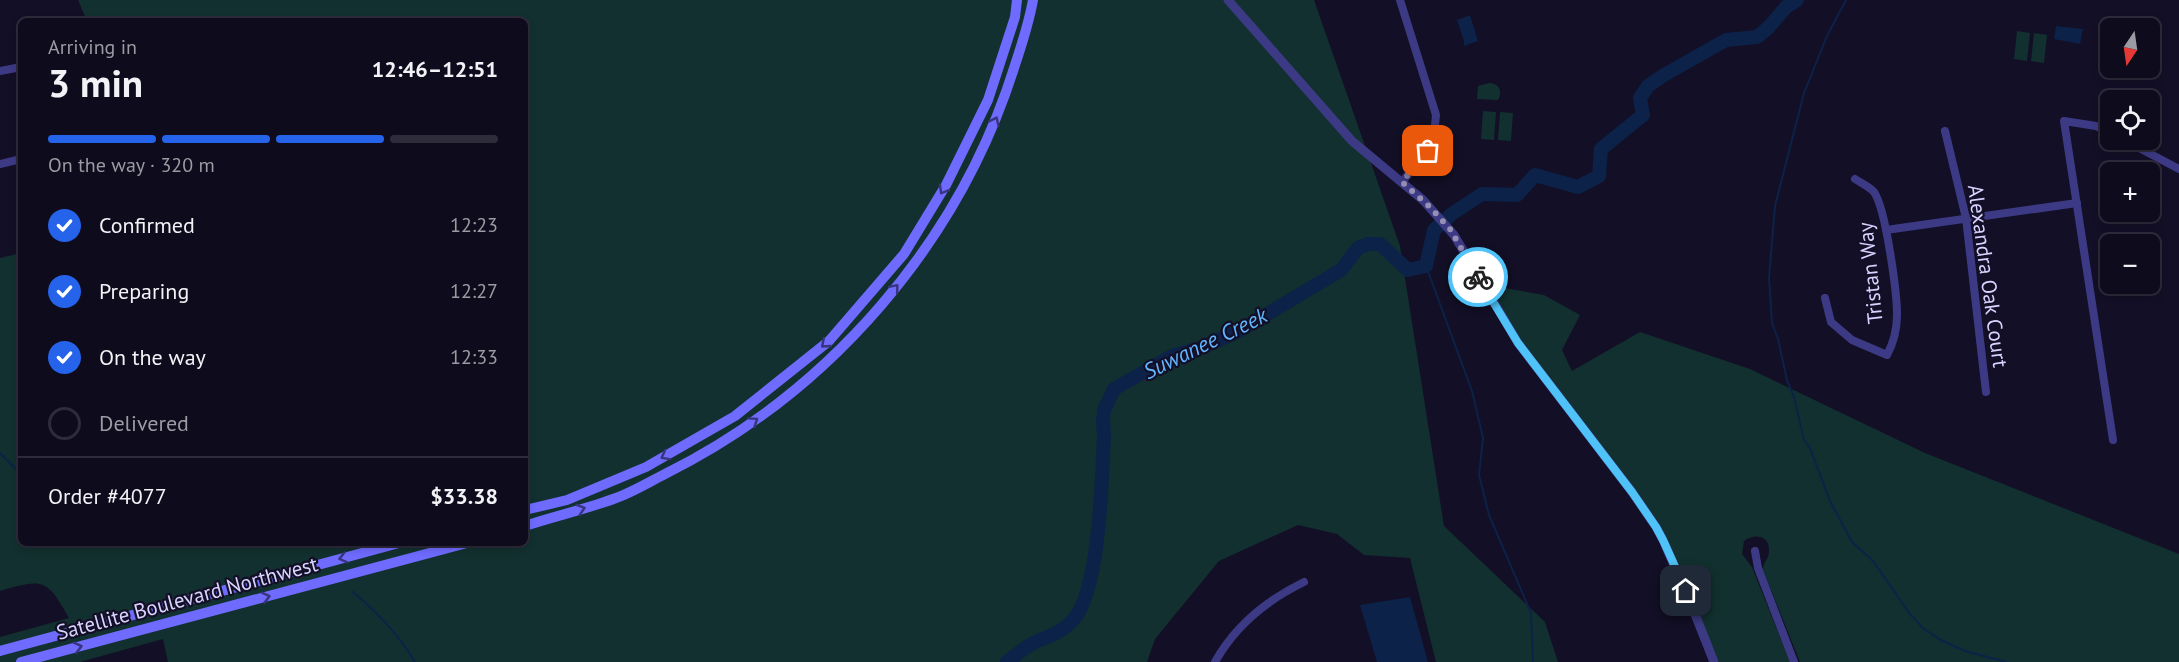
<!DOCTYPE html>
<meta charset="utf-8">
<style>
body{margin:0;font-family:"PT Sans",sans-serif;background:#1c1929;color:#f1f3f6;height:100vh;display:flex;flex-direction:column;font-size:22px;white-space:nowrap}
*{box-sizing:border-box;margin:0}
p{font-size:20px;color:#9b9ba3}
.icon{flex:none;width:33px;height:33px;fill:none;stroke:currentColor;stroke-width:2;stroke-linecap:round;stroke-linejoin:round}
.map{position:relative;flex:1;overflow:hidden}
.panel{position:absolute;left:18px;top:18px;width:510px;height:528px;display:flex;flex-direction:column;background:#0e0b1c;border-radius:9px;box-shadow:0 3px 9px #0003,0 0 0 2px #2e2b3b}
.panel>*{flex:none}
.needle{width:39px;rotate:193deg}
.tools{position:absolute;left:2100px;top:18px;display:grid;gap:12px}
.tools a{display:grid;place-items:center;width:60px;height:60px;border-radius:9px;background:#0e0b1c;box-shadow:0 3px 9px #0003,0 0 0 2px #2e2b3b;font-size:30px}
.pin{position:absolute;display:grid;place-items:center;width:51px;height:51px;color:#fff;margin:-26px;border-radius:12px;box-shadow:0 3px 9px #0006}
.courier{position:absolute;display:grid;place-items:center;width:60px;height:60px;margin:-30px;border:4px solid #4fc3f7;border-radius:50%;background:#fff;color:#222;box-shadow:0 2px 8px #0007}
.summary em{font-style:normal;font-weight:600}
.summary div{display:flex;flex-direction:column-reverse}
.summary{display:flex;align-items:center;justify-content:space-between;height:102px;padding:0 30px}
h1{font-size:39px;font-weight:600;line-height:45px}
.bar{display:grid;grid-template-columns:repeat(4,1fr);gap:9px 6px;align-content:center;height:72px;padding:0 30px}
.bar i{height:8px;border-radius:4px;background:#2e2b3b}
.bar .on{background:#2563eb}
.bar p{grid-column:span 4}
.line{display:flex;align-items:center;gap:15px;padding:0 30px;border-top:2px solid #2e2b3b}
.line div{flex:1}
ol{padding:0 30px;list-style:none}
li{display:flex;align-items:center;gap:18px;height:66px}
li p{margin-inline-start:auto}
li .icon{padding:6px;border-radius:50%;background:#2563eb;color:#fff;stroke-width:4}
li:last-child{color:#9b9ba3}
li i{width:33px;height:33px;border:3px solid #2e2b3b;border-radius:50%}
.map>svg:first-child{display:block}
.green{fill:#12302f}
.water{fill:#0c2248}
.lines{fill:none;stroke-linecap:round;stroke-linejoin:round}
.stream{stroke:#0c2248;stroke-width:2}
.river{stroke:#0c2248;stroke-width:14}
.minor{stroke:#3d3a85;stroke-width:8}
.tertiary{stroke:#3d3a85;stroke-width:9}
.secondary{stroke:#6f6bff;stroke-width:10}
.oneway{stroke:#38347d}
.done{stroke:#948fb3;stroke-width:6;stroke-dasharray:0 10.8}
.route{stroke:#4fc3f7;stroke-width:8}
.labels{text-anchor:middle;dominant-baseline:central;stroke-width:4.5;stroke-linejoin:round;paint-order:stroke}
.street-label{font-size:21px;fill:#d9d4ff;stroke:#130f26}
.water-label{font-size:22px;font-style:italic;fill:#62b6ff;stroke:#130f26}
</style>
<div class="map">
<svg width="2179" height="662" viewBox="0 0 2179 662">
<rect width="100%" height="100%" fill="#130f26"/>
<g class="green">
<path d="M78 0H1314L1400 246 1444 526 1545 622 1558 662H1436L1410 558 1364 555 1337 534 1298 525 1219 561 1155 639 1147 662H168L163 639 80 662H0V637L69 618C47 579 44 578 0 591V258L21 253V543H525V21H87Z"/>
<polygon points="2017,31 2030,33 2027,61 2014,59"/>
<polygon points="2034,33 2047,35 2044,63 2031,61"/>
<path d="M1489 83C1499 83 1503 92 1498 100L1477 99 1478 86Z"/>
<polygon points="1483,111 1496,112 1494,140 1481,139"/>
<polygon points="1500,112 1513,113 1511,141 1498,140"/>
<path d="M1505 288 1544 295 1580 315 1562 350 1572 371 1640 332 1750 369 1925 453 2179 554V662H1800L1763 570C1763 562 1769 559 1769 551 1770 535 1754 533 1744 541L1742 554 1752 567 1790 662H1719L1671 548 1647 508 1518 337 1493 296Z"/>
</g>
<g class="water">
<polygon points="1470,15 1478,41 1464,46 1464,41 1457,20"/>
<polygon points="2056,26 2083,29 2080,44 2054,39"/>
<polygon points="1410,597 1428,662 1377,662 1360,605"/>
</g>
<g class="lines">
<g class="stream">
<polyline points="1846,0 1827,36 1804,93 1775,206 1769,278 1772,323 1778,339 1787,380 1794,397 1804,440 1810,448 1830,501 1852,542 1873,561 1910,614 1924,629 1941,640 1965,651 2006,662"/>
<polyline points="1426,266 1472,391 1483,438 1479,475 1489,515 1531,613 1533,662"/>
<polyline points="0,453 21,474"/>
<path d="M353 592C377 612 399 635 415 662"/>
</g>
<path class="river" d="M1007 662C1015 656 1024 648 1033 643 1048 636 1062 633 1073 620 1100 591 1102 476 1104 435L1103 422 1104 410 1114 389 1172 356 1200 348 1239 331 1341 270 1358 248 1368 244H1380L1408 270 1426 266 1434 230 1453 213 1482 194 1517 195 1535 175 1578 187 1599 176 1601 149 1643 115 1640 98 1648 86 1664 75 1726 40 1757 37 1769 27 1786 7 1797 0"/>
<g class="minor">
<path d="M1400 0 1436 115C1434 148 1422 157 1402 182"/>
<polyline points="0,71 21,67"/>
<polyline points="1945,131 1966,218 1986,392"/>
<polyline points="2110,133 2096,126 2064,121 2113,440"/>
<polyline points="2124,140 2179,169"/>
<polyline points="0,164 21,159"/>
<polyline points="1886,230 2077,203"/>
<path d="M1825 298 1831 322 1852 340 1887 355C1894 342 1897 330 1897 315 1897 293 1886 209 1874 192 1870 187 1861 183 1855 179"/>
<polyline points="1755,551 1758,568 1794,662"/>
<path d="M1215 662C1235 626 1267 600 1304 582"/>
</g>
<polyline class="tertiary" points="1228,0 1352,141 1423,200 1454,235 1518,343 1632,492 1656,527 1663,540 1693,609 1714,662"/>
<g class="secondary">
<polyline points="525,510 567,500 646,467 735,416 829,341 904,254 946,185 988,100 1015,17 1017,0"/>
<path d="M525 526C555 516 587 509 616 498 633 492 649 482 665 474 830 392 960 242 1015 65 1022 44 1029 22 1033 0"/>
<polyline points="0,651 399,543"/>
<polyline points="21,662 467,543"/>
</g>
</g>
<defs><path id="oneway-chevron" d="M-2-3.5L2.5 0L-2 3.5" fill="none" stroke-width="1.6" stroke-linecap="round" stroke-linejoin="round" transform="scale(1.5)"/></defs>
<g class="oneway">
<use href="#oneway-chevron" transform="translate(995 121) rotate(-65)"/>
<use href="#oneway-chevron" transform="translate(943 190) rotate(120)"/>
<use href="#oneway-chevron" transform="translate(895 288) rotate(-50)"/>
<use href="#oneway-chevron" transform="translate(825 344) rotate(139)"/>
<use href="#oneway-chevron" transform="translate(754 421) rotate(-34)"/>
<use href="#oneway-chevron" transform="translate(665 456) rotate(151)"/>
<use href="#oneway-chevron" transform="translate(581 509) rotate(-17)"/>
<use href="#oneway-chevron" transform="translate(343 558) rotate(165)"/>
<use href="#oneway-chevron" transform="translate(266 597) rotate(-15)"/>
<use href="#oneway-chevron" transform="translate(78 647) rotate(-15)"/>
</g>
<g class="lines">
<polyline class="done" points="1428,151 1402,182 1430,207 1450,229 1478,277"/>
<polyline class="route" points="1478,277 1518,343 1632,492 1656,527 1663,540 1686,591"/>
</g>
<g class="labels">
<g class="street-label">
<text transform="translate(1870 273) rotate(-96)">Tristan Way</text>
<text transform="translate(1988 276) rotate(82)">Alexandra Oak Court</text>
<text transform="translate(187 598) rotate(-15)">Satellite Boulevard Northwest</text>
</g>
<g class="water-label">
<text transform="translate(1205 343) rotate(-26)">Suwanee Creek</text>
</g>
</g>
</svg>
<div class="tools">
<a><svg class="needle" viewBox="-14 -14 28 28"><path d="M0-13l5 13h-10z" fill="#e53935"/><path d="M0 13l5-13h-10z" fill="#9b9ba3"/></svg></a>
<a><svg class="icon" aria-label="locate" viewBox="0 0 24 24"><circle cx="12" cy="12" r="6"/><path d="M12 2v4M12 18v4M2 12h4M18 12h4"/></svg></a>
<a>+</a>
<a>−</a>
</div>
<div class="pin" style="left:1428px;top:151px;background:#ea580c"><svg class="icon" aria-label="bag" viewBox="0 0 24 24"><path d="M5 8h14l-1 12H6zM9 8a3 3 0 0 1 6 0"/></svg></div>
<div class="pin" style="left:1686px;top:591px;background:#1f2937"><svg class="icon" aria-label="home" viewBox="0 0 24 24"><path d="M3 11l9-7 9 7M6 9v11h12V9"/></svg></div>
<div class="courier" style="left:1478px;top:277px"><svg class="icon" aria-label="bike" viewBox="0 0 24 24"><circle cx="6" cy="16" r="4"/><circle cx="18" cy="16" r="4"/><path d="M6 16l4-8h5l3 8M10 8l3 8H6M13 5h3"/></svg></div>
<section class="panel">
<div class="summary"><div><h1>3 min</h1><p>Arriving in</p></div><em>12:46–12:51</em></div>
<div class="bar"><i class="on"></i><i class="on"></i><i class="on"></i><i></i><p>On the way · 320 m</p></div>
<ol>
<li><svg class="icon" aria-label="check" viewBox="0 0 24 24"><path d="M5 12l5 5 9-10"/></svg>Confirmed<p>12:23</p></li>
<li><svg class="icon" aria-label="check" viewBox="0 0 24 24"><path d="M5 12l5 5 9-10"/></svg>Preparing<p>12:27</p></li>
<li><svg class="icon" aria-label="check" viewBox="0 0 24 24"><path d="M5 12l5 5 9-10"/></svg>On the way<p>12:33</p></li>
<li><i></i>Delivered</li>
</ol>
<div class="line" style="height:78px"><div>Order #4077</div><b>$33.38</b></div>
</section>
</div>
